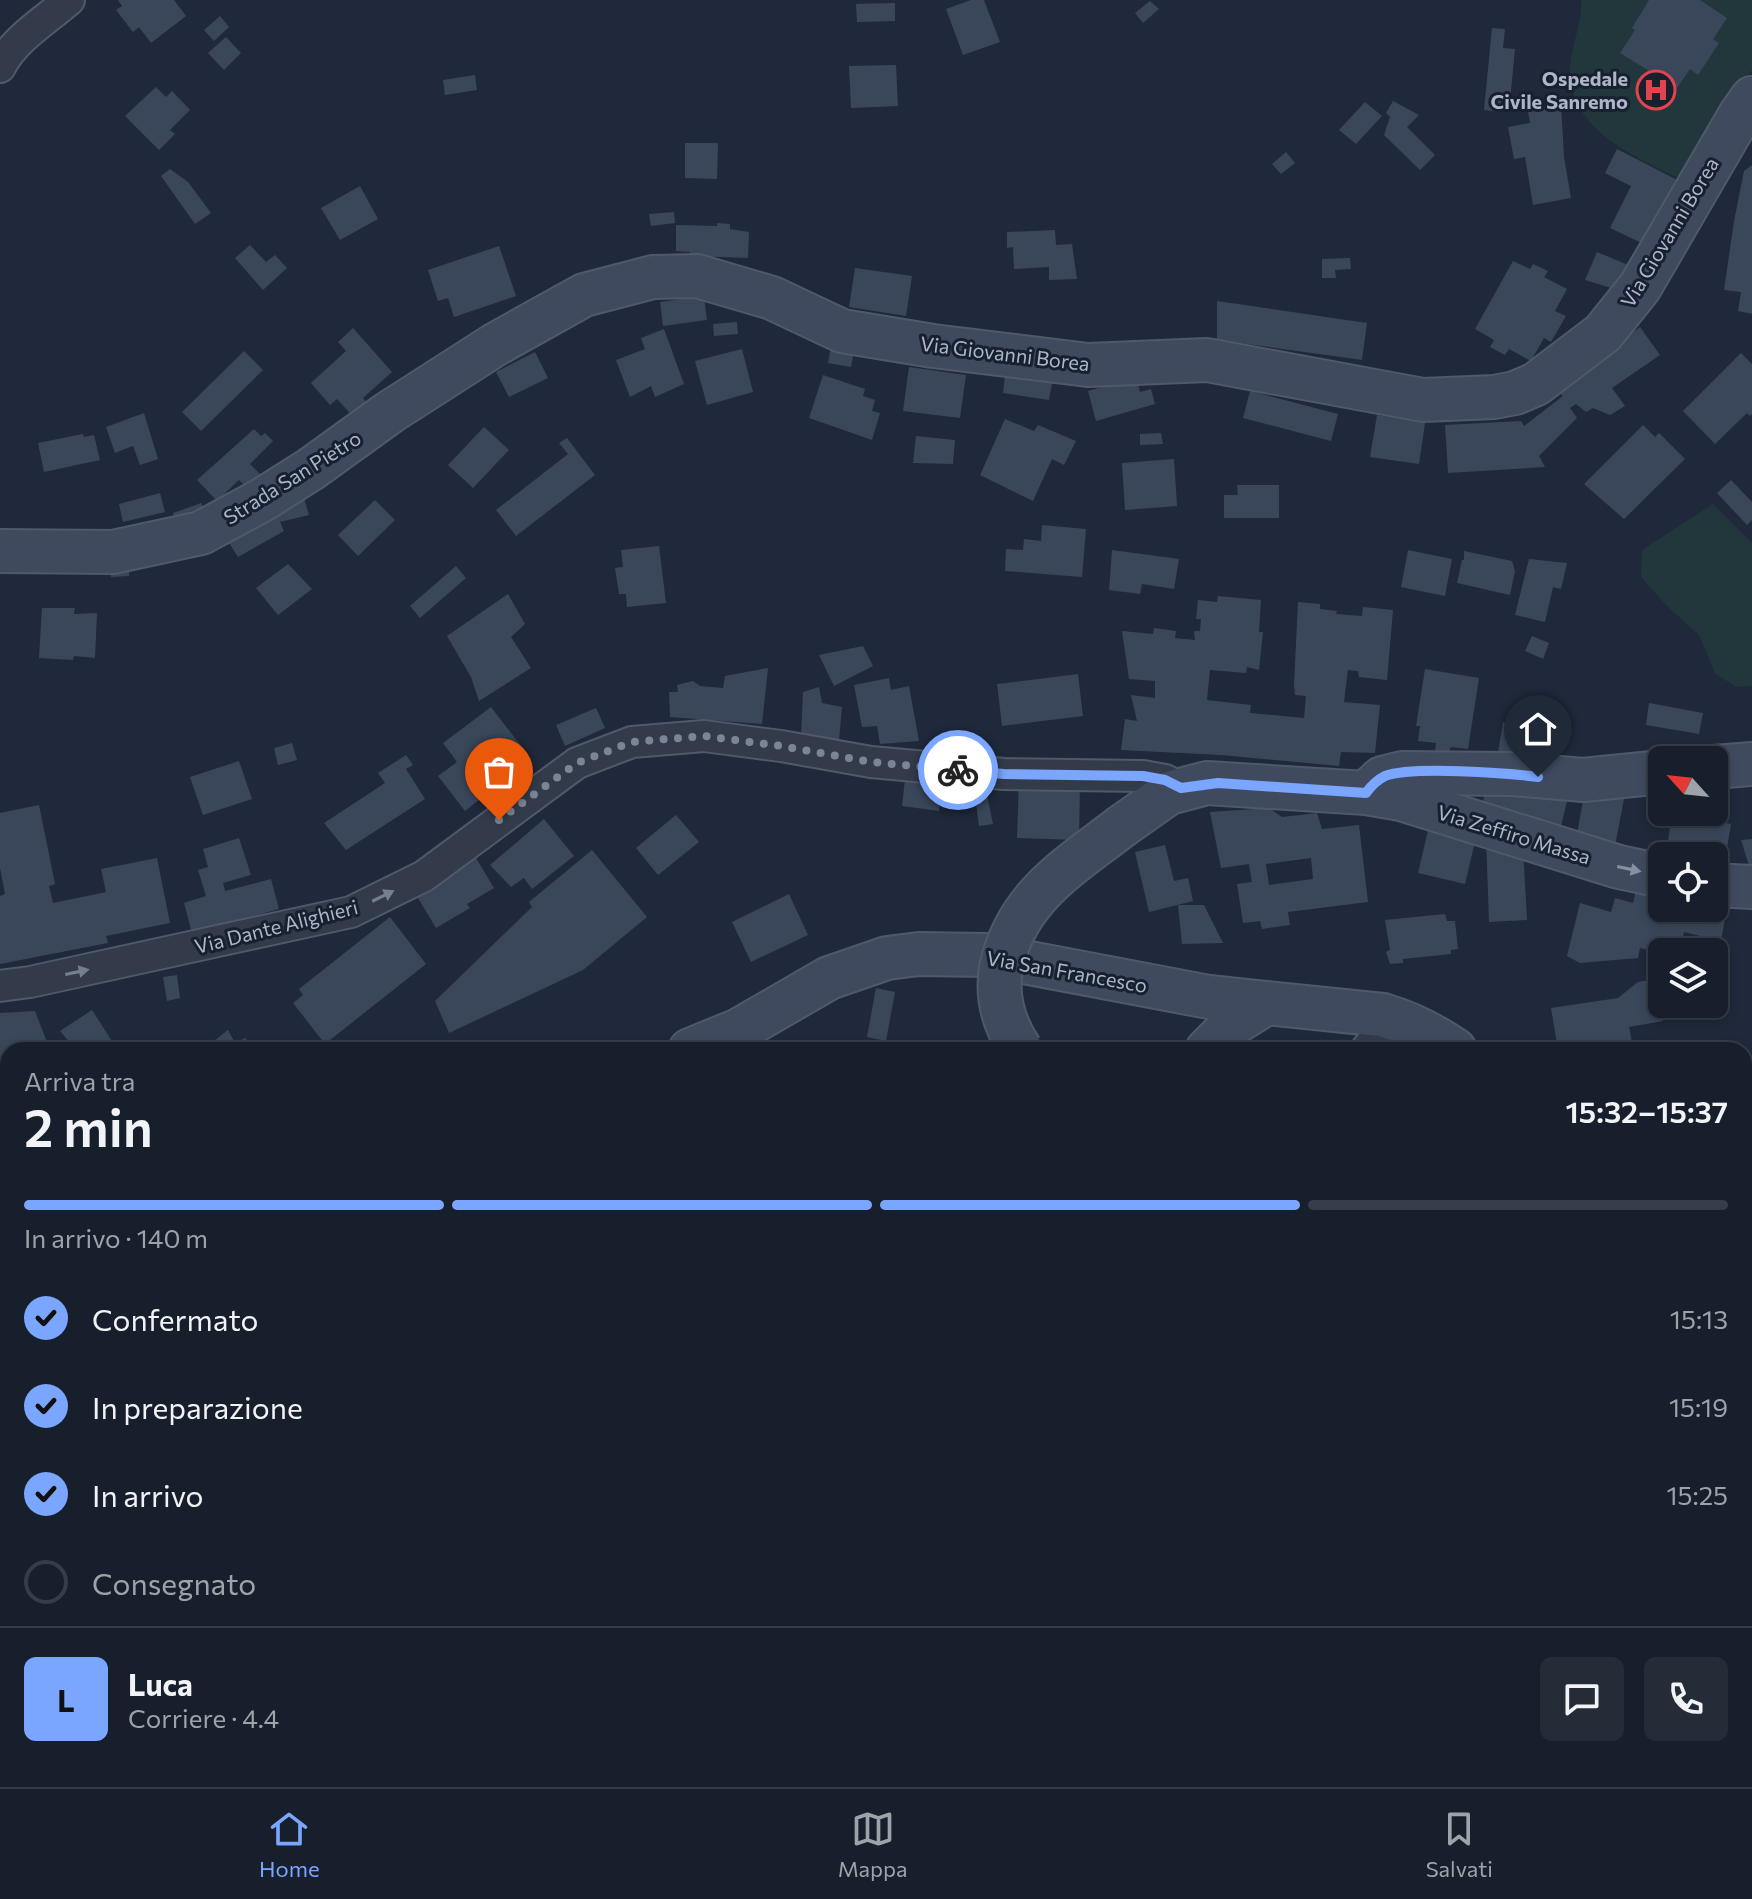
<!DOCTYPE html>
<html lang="it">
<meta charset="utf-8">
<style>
body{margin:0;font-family:Commissioner,sans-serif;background:#242c38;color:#f1f3f6;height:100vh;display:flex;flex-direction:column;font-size:30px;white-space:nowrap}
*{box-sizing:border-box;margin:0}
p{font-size:26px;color:#9ea2a9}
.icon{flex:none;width:44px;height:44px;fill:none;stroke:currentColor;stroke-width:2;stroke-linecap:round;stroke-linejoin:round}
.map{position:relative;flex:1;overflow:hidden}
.details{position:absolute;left:0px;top:1042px;width:1752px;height:746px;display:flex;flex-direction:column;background:#171f2c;border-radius:24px 24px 0 0;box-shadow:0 4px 12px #0003,0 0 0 2px #363d48}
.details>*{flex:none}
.needle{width:52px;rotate:297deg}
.fabs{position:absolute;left:1648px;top:746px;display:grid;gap:16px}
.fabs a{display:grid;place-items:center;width:80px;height:80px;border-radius:12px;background:#171f2c;box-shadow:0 4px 12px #0003,0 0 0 2px #363d48;font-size:40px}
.pin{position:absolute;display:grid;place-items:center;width:68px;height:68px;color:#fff;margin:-82px -34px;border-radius:50% 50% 50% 0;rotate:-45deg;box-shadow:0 0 8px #0007}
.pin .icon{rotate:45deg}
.courier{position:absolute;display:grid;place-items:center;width:80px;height:80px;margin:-40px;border:6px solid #7ba6ff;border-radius:50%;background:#fff;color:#222;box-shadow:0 2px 10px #0007}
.headline em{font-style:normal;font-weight:600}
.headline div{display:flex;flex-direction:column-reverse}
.headline{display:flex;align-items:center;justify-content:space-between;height:136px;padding:0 24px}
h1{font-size:52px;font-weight:600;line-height:60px}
.bar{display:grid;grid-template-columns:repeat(4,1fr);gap:12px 8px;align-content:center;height:96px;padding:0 24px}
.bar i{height:10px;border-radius:6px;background:#363d48}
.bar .current{background:#7ba6ff}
.bar p{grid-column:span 4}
.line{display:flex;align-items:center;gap:20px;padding:0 24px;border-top:2px solid #363d48}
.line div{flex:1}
.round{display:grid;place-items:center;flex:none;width:84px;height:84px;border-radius:12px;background:#242c38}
ol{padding:0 24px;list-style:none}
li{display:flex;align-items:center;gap:24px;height:88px}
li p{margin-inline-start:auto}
li .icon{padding:8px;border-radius:50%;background:#7ba6ff;color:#111;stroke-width:4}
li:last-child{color:#9ea2a9}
li i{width:44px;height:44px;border:4px solid #363d48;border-radius:50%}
.menu{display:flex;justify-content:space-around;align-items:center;height:112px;border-top:2px solid #363d48;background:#171f2c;font-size:22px;color:#9ea2a9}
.menu a{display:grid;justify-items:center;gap:4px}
.menu .current{color:#7ba6ff}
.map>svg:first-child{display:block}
.green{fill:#21373c}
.building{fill:#3a475b;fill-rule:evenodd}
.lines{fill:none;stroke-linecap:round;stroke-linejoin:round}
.street-casing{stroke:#505969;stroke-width:34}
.secondary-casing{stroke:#505969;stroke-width:46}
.street{stroke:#333b4b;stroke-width:30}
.secondary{stroke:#404a5f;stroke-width:42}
.secondary-bridge-casing{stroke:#505969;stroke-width:46;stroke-linecap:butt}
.secondary-bridge{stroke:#404a5f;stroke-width:42}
.oneway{fill:#8790a3}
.oneway2{fill:#767f90}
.done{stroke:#7b8597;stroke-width:8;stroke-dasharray:0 14.4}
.route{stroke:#7ba6ff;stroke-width:10}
.labels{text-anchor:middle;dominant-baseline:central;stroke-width:6;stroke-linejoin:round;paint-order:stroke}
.poi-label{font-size:20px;font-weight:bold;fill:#adb6c8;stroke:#182030;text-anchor:end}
.street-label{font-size:20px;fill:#adb6c8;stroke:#182030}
</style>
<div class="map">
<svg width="1752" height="1787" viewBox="0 0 1752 1787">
<rect width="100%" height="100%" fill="#1f293b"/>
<g class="green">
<path d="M1581 0H1752V70L1726 107 1682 180C1637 157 1573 133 1570 74 1569 49 1583 24 1581 0Z"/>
<polygon points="1713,504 1752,543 1752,686 1736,687 1715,673 1699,635 1667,606 1641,577 1642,550"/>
</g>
<g class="building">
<polygon points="118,0 174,0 186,16 151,43 139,27 133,32 116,10 122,6"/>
<polygon points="971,0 984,0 1000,42 963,55 946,9"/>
<polygon points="1649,0 1700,0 1727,18 1713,39 1719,43 1698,75 1690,69 1677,88 1620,53 1635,30 1632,28"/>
<polygon points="1150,1 1159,9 1143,23 1135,13"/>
<polygon points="895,3 895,21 857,22 856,4"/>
<polygon points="220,16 229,27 214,41 204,30"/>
<polygon points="1492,28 1505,29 1503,48 1515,49 1510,101 1501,100 1501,112 1484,110"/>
<polygon points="226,37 241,53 224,70 208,53"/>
<polygon points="896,65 898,106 851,108 849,66"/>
<polygon points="475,75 477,90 445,95 443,80"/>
<polygon points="156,87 166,97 172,91 190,110 170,130 175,134 159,150 125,116"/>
<polygon points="1393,101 1419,115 1407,127 1435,155 1420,170 1384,135 1390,117 1386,113"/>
<polygon points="1365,102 1382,116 1356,144 1339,130"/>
<polygon points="1561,103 1564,157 1571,198 1533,205 1525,157 1514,159 1508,127 1530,123 1527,106"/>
<polygon points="685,143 718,143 717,179 685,178"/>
<polygon points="1617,149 1681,182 1648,246 1610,228 1631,186 1605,173"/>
<polygon points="1286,152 1295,163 1281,174 1272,164"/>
<polygon points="1752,165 1752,314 1738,311 1741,292 1724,290 1734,221 1744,171"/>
<polygon points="170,169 188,182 211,213 195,224 161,176"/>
<polygon points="360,186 378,219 340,240 321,208"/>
<polygon points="674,212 675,223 651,226 649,214"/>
<polygon points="717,223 730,224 730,229 749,232 748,258 689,256 690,252 676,251 676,225 717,226"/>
<polygon points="1055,230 1056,245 1072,244 1077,279 1049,280 1049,267 1014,269 1013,247 1007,248 1007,232"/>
<polygon points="250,245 266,262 275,255 287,268 263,290 235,258"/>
<polygon points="499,246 516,296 454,317 448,298 438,301 428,270"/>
<polygon points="1597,252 1633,267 1621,291 1585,280"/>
<polygon points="1350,258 1351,269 1335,270 1336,278 1322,278 1322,259"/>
<polygon points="1513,261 1530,269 1533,264 1548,271 1544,277 1567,289 1555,311 1566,316 1551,342 1544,338 1531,361 1509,349 1505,355 1490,347 1494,340 1475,329"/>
<polygon points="855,268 912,276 906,316 849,307"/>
<polygon points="704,296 707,320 663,326 660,302"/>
<polygon points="1217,301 1367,323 1362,360 1217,340"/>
<polygon points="737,322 738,334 714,336 713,324"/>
<polygon points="1640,327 1660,355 1612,388 1625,406 1610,415 1593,408 1586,412 1576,404 1570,408 1577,418 1539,456 1545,467 1448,473 1445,425 1521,421 1524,426 1563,396 1554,389"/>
<polygon points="353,328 392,372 363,398 373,411 359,423 337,399 330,405 311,383 346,351 338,342"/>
<polygon points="664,329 684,384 655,397 651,386 630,397 616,360 645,349 641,338"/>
<polygon points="831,346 854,350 851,367 828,363"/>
<polygon points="742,349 753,392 707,405 695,361"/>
<polygon points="244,351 263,370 201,431 182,412"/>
<polygon points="535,352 548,378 509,397 496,372"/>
<polygon points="1741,353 1752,364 1752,414 1750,416 1747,413 1715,444 1683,411"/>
<polygon points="909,367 966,375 960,418 903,411"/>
<polygon points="823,375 865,389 863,396 875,400 872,411 880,413 872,440 809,418"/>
<polygon points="1005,375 1052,383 1049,400 1003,393"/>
<polygon points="1136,377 1140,392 1151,389 1155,404 1096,421 1088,391"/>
<polygon points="1250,391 1338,414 1331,441 1243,418"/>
<polygon points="144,413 158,459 140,465 133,446 115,453 106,427"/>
<polygon points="1377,415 1425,423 1419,464 1370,457"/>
<polygon points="1005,419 1034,431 1038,425 1076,441 1064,465 1052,459 1033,501 980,475"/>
<polygon points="1643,425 1655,437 1659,433 1685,459 1624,519 1584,484"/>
<polygon points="484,427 509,450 473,488 448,465"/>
<polygon points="254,429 261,436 265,433 273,441 250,464 262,476 248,489 239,480 217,501 197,480"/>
<polygon points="1161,433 1163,444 1140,445 1140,434"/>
<polygon points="83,434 84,437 94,435 100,460 44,472 38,443"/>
<polygon points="916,436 955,440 953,464 913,463"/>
<polygon points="567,438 595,475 516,536 496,510 568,454 559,443"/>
<polygon points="1174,459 1177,506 1125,510 1122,463"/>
<polygon points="1731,480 1752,502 1752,520 1747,525 1717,493"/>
<polygon points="1237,485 1279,485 1279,518 1224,518 1224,495 1238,495"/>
<polygon points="160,493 165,512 123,522 119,504"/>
<polygon points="303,495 309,515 280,522 284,531 238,557 226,538"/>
<polygon points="375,500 395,520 358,556 338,535"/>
<polygon points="201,503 207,517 177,528 173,513"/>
<polygon points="1042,525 1086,529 1082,577 1005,571 1006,549 1023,550 1024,539 1041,541"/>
<polygon points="659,546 666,603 627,607 626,594 619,594 615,568 623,567 621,550"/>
<polygon points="1112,550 1179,559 1174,589 1142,584 1140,594 1109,590"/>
<polygon points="1408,550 1452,559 1445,596 1401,587"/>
<polygon points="1464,551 1512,561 1515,571 1510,595 1457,583 1462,560 1464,560"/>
<polygon points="129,559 129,576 111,577 111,573 101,573 100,560"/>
<polygon points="1529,559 1567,563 1561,589 1553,587 1545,622 1515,615"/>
<polygon points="288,564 312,589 278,615 256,588"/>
<polygon points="456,566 466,578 420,618 410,606"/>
<polygon points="508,594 525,624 511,637 531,668 479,701 471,677 447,636"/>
<polygon points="1218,596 1261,600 1259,632 1263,632 1259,670 1247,667 1246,673 1210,670 1207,700 1251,705 1250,713 1304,718 1306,696 1295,695 1294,684 1298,602 1320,604 1320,609 1337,611 1336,614 1362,616 1363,607 1393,610 1387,680 1359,677 1358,671 1348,670 1344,702 1380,705 1375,753 1341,752 1339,766 1221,755 1121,750 1125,719 1137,721 1131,695 1155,698 1155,681 1129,679 1122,631 1153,634 1154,628 1176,631 1175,638 1195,640 1194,631 1200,631 1201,619 1196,619 1198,600 1217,602"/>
<polygon points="42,608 75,608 74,614 97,613 95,658 74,656 73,660 39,658"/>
<polygon points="1532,636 1549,643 1543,659 1525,651"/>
<polygon points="863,646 873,666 834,686 819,655"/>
<polygon points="768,668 762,724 670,717 669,692 678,692 677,685 693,681 700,686 723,688 725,676"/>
<polygon points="1425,669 1479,678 1468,749 1451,747 1448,753 1435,751 1436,743 1418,741 1420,726 1416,726"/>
<polygon points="1078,674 1083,716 1002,726 997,684"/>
<polygon points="889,678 891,690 909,686 919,741 880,744 877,726 862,727 854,685"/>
<polygon points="819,687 822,703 842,707 839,740 801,738 803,692"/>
<polygon points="1649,703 1703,713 1699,734 1646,725"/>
<polygon points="491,707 531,759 465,811 438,776 457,762 443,743"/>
<polygon points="596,708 605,728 565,746 556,725"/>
<polygon points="1503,722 1556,730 1551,766 1497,758"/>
<polygon points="292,743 297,760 278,765 274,748"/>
<polygon points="406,755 413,765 406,769 425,799 346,850 324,823 385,783 378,773"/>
<polygon points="239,761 252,799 203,815 190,777"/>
<polygon points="905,779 942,783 939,811 902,806"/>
<polygon points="1019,781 1080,783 1079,840 1017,838"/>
<polygon points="966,782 985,786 993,824 979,826 976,803 963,802"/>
<polygon points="1627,783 1615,846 1576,839 1586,785"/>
<polygon points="1570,788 1559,835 1482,813 1484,796"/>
<polygon points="39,805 55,884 49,886 53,903 106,892 101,869 157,858 170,923 106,936 108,943 0,964 0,896 5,894 0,868 0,813"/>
<path d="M1269 808 1282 817 1317 813 1322 829 1359 825 1368 902 1288 912 1290 925 1262 929 1260 921 1243 923 1237 884 1252 882 1249 864 1221 868 1210 812ZM1311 858 1313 879 1269 885 1266 864Z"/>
<polygon points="1672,812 1687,815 1689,819 1697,821 1698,818 1731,824 1723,871 1714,870 1714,856 1666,856"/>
<polygon points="676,815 699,842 658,875 636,848"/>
<polygon points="544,819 574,856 532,889 524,878 511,887 490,865"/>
<polygon points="1430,822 1477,833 1465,884 1418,873"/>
<polygon points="1486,836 1523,848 1527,920 1489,922"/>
<polygon points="239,838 251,875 223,883 225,891 271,879 279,909 192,933 184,903 206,896 198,870 208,867 203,849"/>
<polygon points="1752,839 1752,872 1751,872 1741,840"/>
<polygon points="1165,845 1174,881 1188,878 1193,901 1149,912 1135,852"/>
<polygon points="592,850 647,917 583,970 449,1033 435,1001 532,907 529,902"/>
<polygon points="476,858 494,888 467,904 470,908 436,928 415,893"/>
<polygon points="1636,891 1662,897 1662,908 1706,908 1726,913 1721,941 1684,932 1680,952 1662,953 1640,948 1638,958 1580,963 1567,956 1580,903 1611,912 1615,898 1633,903"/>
<polygon points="789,894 808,935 751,962 732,922"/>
<polygon points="1178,905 1204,905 1223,943 1182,944"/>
<polygon points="1445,914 1447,921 1455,921 1458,949 1451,950 1451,954 1403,959 1403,963 1390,964 1386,952 1390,950 1385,920"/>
<polygon points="390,917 426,964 325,1044 293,1003 303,995 299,989"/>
<polygon points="177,975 180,998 167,1001 163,977"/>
<polygon points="1656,979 1663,1021 1629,1027 1632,1042 1584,1050 1558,1050 1551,1008 1618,998 1638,982"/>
<polygon points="876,988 895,992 886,1041 867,1037"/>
<polygon points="92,1010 117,1049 115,1050 76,1050 60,1031"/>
<polygon points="35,1011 50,1050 8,1050 8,1146 0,1146 0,1013"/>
<polygon points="228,1030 235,1043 245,1038 250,1043 256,1040 262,1050 207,1050 205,1048"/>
<polygon points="1744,1053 1751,1080 1744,1081"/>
<polygon points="1752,1135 1752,1179 1744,1181 1744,1137"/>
<polygon points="1752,1209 1752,1266 1744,1265 1744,1211"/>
<polygon points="1749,1355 1752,1358 1752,1442 1744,1434 1744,1359"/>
<polygon points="42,1780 61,1780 60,1787 42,1787"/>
<polygon points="207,1780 358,1780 349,1787 209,1787"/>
<polygon points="394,1780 408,1780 410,1787 366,1787"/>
<polygon points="443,1780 469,1780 470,1783 460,1787 445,1787"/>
<polygon points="808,1780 820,1780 833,1787 804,1787"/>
<polygon points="964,1780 966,1780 982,1787 963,1787"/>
<polygon points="1109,1780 1281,1780 1280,1787 1108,1787"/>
<polygon points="1308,1780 1328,1780 1328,1785 1307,1785"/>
<polygon points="1486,1780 1510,1780 1511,1785 1544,1780 1545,1787 1487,1787"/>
<polygon points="1587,1780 1632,1780 1633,1785 1589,1787"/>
<polygon points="1682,1780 1736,1780 1749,1783 1748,1787 1680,1787"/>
</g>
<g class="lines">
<defs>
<g id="street">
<path d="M0 67C14 39 46 20 69 0"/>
<polyline points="0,986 30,982 351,912 424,876 577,763 632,742 704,736 781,746 871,762 1004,774 1143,776 1165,780 1181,788"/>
<polyline points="1366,1050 1375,1038 1383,1015"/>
<polyline points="1744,1467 1752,1474"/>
</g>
<g id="secondary">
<polyline points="0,551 113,552 201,533 262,500 311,469 390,412 496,344 584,295 653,277 697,276 772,298 842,331 933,346 1088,365 1207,360 1423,400 1494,397 1515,393 1536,384 1603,333 1640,287 1740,115 1752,98"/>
<polyline points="1714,767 1752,764"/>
<polyline points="1367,792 1382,778 1402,773 1513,774 1583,780 1662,772"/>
<polyline points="1122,826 1169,793 1207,783 1366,793 1401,799 1619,867 1662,876"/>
<polyline points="1714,885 1752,887"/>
<path d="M690 1050 739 1030 829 978 887 958 919 954 987 955 1209 997 1383 1015C1410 1023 1432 1034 1455 1050"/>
<polyline points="1207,1050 1233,1024 1265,1004"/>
<polyline points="0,1295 8,1297"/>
<polyline points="1744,1326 1752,1326"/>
<polyline points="0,1711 8,1713"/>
<polyline points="887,1780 899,1787"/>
</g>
</defs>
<use href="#street" class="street-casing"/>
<use href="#secondary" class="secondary-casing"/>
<use href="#street" class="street"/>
<use href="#secondary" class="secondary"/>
<defs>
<path id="secondary-bridge" d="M1021 1050C1004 1025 996 998 1001 968 1016 897 1069 867 1122 826"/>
</defs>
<use href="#secondary-bridge" class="secondary-bridge-casing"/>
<use href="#secondary-bridge" class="secondary-bridge"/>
</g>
<defs><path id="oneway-solid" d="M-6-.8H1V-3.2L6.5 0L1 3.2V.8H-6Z" transform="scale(2)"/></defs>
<use class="oneway" href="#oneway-solid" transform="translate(1629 869) rotate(12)"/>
<g class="oneway2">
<use href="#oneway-solid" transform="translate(383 896) rotate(-26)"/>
<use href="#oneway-solid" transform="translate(77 972) rotate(-12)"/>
</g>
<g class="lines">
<polyline class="done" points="499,820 577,763 632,742 704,736 781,746 871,762 958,770"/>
<path class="route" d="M958 770 1004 774 1143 776 1165 780 1181 788 1218 783 1366 793C1371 786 1377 780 1385 776 1412 766 1507 773 1538 777"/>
</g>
<defs>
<symbol id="hospital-ring" viewBox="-11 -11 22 22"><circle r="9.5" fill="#182030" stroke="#e0444e" stroke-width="1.5"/><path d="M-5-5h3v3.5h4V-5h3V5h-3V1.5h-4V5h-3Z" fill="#e0444e"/></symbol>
</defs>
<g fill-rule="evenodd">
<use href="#hospital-ring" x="1634" y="68" width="44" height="44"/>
</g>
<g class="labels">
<g class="poi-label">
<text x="1628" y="78">Ospedale<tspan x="1628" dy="23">Civile Sanremo</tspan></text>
</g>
<g class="street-label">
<text transform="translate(1669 232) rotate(-59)">Via Giovanni Borea</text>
<text transform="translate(1005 353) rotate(7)">Via Giovanni Borea</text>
<text transform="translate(292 477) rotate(-32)">Strada San Pietro</text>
<text transform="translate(1514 834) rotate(17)">Via Zeffiro Massa</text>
<text transform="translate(276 926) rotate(-14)">Via Dante Alighieri</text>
<text transform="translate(1067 971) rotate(10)">Via San Francesco</text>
</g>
</g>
</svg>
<div class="fabs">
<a><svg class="needle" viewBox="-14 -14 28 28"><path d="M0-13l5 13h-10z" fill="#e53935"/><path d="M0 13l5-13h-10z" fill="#9ea2a9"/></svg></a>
<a><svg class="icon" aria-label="locate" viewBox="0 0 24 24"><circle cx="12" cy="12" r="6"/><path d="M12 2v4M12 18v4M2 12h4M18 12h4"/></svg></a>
<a><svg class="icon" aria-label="layers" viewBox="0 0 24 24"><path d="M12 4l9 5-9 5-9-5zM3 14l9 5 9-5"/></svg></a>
</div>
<div class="pin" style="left:499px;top:820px;background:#ea580c"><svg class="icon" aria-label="bag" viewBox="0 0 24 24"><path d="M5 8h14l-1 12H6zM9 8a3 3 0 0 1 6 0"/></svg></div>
<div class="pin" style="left:1538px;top:777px;background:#1f2937"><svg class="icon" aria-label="home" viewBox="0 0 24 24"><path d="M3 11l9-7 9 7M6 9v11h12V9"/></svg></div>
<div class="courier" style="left:958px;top:770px"><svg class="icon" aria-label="bike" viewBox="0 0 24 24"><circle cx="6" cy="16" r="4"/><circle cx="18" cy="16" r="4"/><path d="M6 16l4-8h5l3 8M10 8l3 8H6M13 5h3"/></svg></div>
<section class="details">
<div class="headline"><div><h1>2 min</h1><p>Arriva tra</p></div><em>15:32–15:37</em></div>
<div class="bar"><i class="current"></i><i class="current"></i><i class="current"></i><i></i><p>In arrivo · 140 m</p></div>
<ol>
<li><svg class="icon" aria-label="check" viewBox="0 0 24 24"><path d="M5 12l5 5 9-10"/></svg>Confermato<p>15:13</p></li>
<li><svg class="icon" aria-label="check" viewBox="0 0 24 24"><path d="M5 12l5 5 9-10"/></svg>In preparazione<p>15:19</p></li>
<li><svg class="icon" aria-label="check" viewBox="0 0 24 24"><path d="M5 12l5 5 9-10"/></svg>In arrivo<p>15:25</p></li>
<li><i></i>Consegnato</li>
</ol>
<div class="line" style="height:144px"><b class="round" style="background:#7ba6ff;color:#111">L</b><div><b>Luca</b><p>Corriere · 4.4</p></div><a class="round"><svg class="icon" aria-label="chat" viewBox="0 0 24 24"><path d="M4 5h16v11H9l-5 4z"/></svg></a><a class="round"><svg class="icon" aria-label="phone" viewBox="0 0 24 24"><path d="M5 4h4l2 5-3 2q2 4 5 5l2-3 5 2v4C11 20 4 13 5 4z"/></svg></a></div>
</section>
</div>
<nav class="menu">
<a class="current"><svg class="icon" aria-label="home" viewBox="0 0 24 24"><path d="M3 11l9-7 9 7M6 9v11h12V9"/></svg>Home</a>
<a><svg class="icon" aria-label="map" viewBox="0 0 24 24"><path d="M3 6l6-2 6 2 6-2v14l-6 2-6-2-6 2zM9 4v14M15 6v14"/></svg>Mappa</a>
<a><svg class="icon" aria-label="saved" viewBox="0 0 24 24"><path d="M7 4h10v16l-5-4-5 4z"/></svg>Salvati</a>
</nav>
